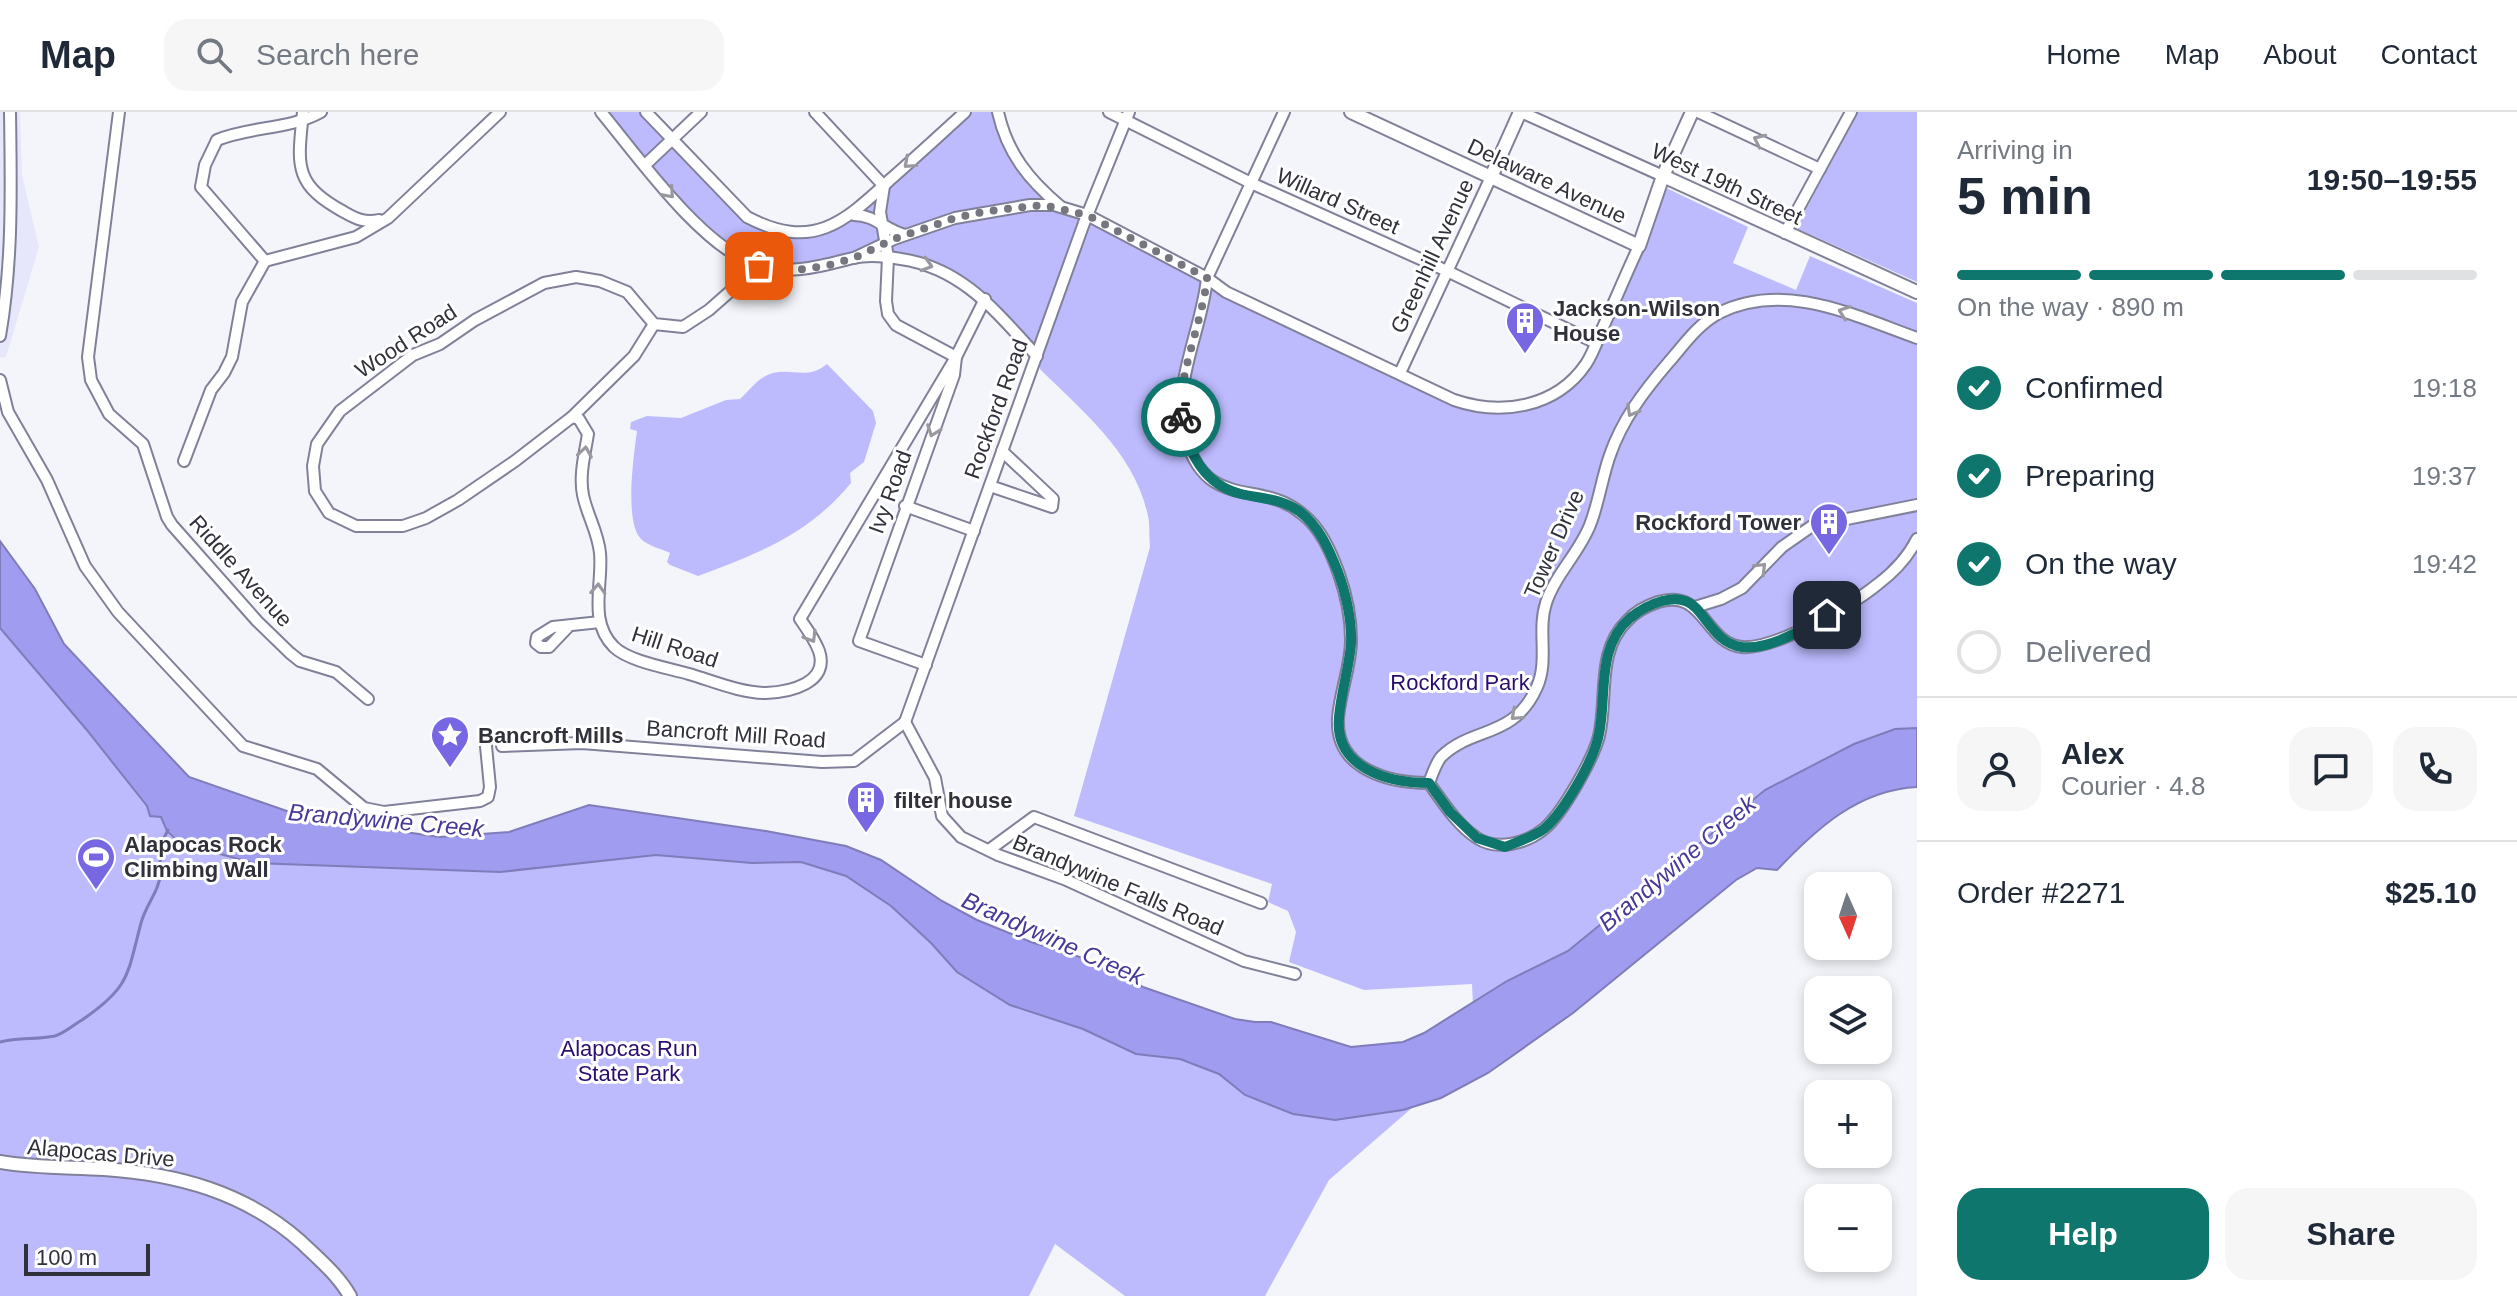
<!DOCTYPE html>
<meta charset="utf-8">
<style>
body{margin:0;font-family:Helvetica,sans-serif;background:#f6f6f7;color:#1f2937;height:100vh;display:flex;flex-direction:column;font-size:30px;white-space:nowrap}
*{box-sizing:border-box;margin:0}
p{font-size:26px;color:#747a83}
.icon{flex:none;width:44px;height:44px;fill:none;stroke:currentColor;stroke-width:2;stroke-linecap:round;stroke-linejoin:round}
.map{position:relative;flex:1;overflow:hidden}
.drawer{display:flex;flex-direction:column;background:#fff;width:600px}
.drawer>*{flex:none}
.needle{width:52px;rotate:177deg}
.tools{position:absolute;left:1804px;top:760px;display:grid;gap:16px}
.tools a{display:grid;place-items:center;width:88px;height:88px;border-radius:16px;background:#fff;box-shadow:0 4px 12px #0003;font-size:40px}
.scale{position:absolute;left:24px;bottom:20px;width:126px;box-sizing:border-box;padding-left:8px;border:4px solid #31313c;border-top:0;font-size:22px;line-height:28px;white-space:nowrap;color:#31313c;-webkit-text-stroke:6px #fff;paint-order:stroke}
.pin{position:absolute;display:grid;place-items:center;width:68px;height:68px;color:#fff;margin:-34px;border-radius:16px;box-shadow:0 4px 12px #0006}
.courier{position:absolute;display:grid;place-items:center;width:80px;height:80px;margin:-40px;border:6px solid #0f766e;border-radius:50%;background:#fff;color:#222;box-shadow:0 2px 10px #0007}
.summary em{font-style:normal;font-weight:600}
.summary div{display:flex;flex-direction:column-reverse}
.summary{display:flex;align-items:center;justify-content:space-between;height:136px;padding:0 40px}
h1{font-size:52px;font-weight:600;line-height:60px}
.bar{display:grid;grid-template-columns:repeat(4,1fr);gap:12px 8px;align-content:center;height:96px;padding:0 40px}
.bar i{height:10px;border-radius:6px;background:#e0e1e3}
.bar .selected{background:#0f766e}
.bar p{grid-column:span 4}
.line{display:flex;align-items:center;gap:20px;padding:0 40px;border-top:2px solid #e0e1e3}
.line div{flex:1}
.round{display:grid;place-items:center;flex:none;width:84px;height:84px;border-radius:24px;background:#f6f6f7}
ol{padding:0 40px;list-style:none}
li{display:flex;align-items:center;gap:24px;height:88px}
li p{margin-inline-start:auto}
li .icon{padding:8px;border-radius:50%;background:#0f766e;color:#fff;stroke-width:4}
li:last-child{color:#747a83}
li i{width:44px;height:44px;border:4px solid #e0e1e3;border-radius:50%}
.action{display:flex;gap:16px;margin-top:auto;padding:16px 40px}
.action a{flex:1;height:92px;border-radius:24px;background:#0f766e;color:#fff;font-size:32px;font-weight:600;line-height:92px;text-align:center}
.action a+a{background:#f6f6f7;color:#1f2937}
header{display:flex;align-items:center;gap:48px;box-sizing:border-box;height:112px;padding:0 40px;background:#fff;border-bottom:2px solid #e0e1e3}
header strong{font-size:38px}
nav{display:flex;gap:44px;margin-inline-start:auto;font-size:28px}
.search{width:560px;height:72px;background:#f6f6f7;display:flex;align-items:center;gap:20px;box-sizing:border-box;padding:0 28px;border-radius:24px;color:#747a83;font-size:30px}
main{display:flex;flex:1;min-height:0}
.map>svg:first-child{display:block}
.built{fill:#e7e7fc}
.green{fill:#bdbbfe}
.water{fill:#a09cef;stroke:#7f7cb9;stroke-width:2}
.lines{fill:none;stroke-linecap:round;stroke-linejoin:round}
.stream{stroke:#7f7cb9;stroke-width:3}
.minor-casing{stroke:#808099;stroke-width:14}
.tertiary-casing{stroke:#808099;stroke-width:16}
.minor{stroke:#fff;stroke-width:10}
.tertiary{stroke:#fff;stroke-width:12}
.oneway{stroke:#98989e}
.done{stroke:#75767e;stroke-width:8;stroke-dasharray:0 14.4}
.route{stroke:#0f766e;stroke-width:10}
.labels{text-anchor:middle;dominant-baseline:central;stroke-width:6;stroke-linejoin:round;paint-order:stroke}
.street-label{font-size:22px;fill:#31313c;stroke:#fff}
.poi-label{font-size:22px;font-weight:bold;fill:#31313c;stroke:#fff;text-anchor:start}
.park-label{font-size:22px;fill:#2a0d6f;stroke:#fff}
.water-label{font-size:24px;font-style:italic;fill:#483898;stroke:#fff}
</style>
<header>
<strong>Map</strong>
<div class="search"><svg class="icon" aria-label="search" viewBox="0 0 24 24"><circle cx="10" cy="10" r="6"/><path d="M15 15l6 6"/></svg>Search here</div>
<nav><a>Home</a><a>Map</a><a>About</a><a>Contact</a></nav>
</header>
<main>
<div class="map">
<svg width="1917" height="1184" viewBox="0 0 1917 1184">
<rect width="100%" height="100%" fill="#f4f5fa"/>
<polygon class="built" points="0,0 20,0 22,63 39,135 6,245 0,246"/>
<g class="green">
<path d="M601 0H646L739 98 780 118 832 114 965 0H998L1005 24 1049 85 1207 166 1454 288 1523 294 1579 261 1660 73 1748 115 1733 151 1796 178 1810 144 1917 191V616L1895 617 1765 678 1568 839 1507 869 1473 892 1472 872 1364 878 1289 850 1296 820 1288 799 1268 790 1272 772 1074 704 1150 435C1149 425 1150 413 1148 404 1135 341 1082 299 1040 257L1037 244 955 165 888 145 886 132 854 146 775 157 718 132Z"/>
<polygon points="1858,0 1917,0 1917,170 1796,116"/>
<path d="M827 252 873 299 876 311 864 350 850 361 851 371C808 423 759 441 698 464L670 453 667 450 670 441C662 437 648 434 641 427 624 410 634 342 637 319L630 317 631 310 647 304 681 306 726 288 740 287C749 279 758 266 770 262 792 255 806 269 827 252Z"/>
<polygon points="0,469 175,698 295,726 832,738 963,818 1405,982 1413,995 1329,1068 1265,1184 1125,1184 1055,1132 1029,1184 0,1184"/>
</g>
<path class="water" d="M0 429 35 477 64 532 189 665 307 706 440 725 509 720 589 693 766 719 846 734 881 748 942 789 977 808 1031 830 1099 851 1143 875 1235 907 1255 910H1271L1351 935 1403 930 1424 921 1507 869 1568 839 1765 678 1854 632 1895 617 1917 616V675C1858 678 1816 717 1777 758L1757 756 1736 768 1573 901 1488 961 1441 986 1403 998 1335 1008 1293 1002 1245 983 1219 962 1180 947 1136 942 1083 917 1010 893 957 860 931 831 891 794 846 764 801 750 752 751 656 743 500 760 253 751 180 731 167 719 161 705 150 704 147 694 86 617 0 516Z"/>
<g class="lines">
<g class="stream">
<polyline points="160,752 161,732 168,718"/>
<path d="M0 930C19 925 36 928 55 924 65 921 73 913 82 908 130 875 127 864 141 811 146 792 159 780 161 760"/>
</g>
<defs>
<g id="minor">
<polyline points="119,0 88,245 91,268 109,302 143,332 167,405 172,413 257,509 290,541 300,549 336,560 368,587"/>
<path d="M303 0C298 52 292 72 344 100 356 107 365 111 379 108"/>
<path d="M601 0C639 46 701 134 756 153 788 164 821 154 853 146 869 142 885 144 901 147 963 156 997 201 1037 244"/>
<path d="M646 0 747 105C814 140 844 110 892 66 917 44 941 22 965 0"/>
<polyline points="815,0 884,74 880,100 888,145 886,189 888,202 896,213 956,245 954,263 859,529 926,553"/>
<path d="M998 0C1007 41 1029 68 1060 94"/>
<polyline points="1109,0 1251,71 1447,159 1596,231"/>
<path d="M1284 0 1207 166C1202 219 1170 274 1186 327 1208 400 1260 367 1301 401 1321 416 1331 440 1339 462 1346 482 1351 507 1351 528 1351 554 1340 580 1338 606 1335 657 1388 671 1429 671"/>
<polyline points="1521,0 1663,64"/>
<polyline points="1698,0 1820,57"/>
<polyline points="645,53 701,0"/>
<path d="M854 103C875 103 885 118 905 123"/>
<polyline points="1785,121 1851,0"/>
<path d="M854 146 894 127 955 106 1030 93H1054L1087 103 1207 166 1226 180 1454 288C1501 304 1556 296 1586 252 1594 240 1598 226 1604 213 1616 186 1627 160 1639 134"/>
<path d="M265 149 201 75 205 53 217 28C251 14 289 18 321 0"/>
<polyline points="654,212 634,244 572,305 515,349 458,388 426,406 403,414 356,414 329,401 315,379 313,354 317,332 340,299 413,243 440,232 475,208 544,171 576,165 600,169 627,180 654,212 683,215 709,198 759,154"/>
<path d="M0 224C13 149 11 75 10 0"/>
<polyline points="1400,261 1491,65"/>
<polyline points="0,268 8,300 47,368 85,454 118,500 243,634 317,657 364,696 384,700 480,689 488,685 490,675 485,624"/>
<path d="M572 305 579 307 588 322C585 341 579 363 583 383 587 403 598 420 600 441 603 473 588 509 614 535 630 550 669 556 689 562 713 569 741 581 766 581 790 580 830 571 819 539 815 528 807 517 800 507L956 245 985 187"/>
<polyline points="184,349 211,278 224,261 232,245 242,190 265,149 356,125 388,106 500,0"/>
<polyline points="990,374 1052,395 1053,387 1002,339"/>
<polyline points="905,394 974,419"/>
<polyline points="1695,495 1721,487 1742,476 1782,435 1812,414 1917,393"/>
<polyline points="568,515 549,535 541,535 536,531 537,525 553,515 600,510"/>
<polyline points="905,610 1084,111 1129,0"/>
<polyline points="905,610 935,666 942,704 961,725 998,743 1064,767 1244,849 1295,862"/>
<polyline points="502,634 582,631 822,650 854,649 905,610"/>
<path d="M1429 671C1432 663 1436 650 1442 644 1473 614 1514 627 1537 575 1549 548 1537 518 1546 491 1555 463 1579 441 1590 413 1599 390 1602 365 1610 343 1622 308 1644 279 1668 251 1683 234 1698 212 1719 201 1785 168 1855 204 1917 226"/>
<path d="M1429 671C1442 689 1457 713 1477 726 1497 739 1525 732 1544 717 1563 701 1593 647 1599 624 1608 586 1596 539 1627 509 1635 500 1646 494 1658 490 1705 476 1704 531 1742 535 1775 538 1852 493 1878 472 1894 460 1908 445 1917 427"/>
<polyline points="989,738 1034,705 1261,791"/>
</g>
<g id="tertiary">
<polyline points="1351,0 1639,134 1663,64 1692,0"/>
<polyline points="1663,64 1917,180"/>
<polyline points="1491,65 1520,0"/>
<path d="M0 1050C34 1056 69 1055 104 1057 177 1062 245 1080 301 1130 318 1146 338 1163 350 1184"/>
</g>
</defs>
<use href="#minor" class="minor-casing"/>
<use href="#tertiary" class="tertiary-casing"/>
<use href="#minor" class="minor"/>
<use href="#tertiary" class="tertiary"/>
</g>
<defs><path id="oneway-chevron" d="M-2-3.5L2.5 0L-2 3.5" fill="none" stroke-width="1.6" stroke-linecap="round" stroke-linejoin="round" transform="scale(2)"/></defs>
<g class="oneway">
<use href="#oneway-chevron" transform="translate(1759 28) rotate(-155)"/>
<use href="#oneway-chevron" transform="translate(909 51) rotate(138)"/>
<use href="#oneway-chevron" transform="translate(669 81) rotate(49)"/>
<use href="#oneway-chevron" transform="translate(927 153) rotate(17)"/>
<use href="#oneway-chevron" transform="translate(1844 200) rotate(-160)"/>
<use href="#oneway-chevron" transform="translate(1632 299) rotate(120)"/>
<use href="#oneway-chevron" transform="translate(933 319) rotate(110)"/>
<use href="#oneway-chevron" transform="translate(585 340) rotate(-81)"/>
<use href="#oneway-chevron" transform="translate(1761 456) rotate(-45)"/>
<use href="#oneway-chevron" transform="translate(598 477) rotate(-87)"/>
<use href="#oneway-chevron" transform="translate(811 525) rotate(59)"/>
<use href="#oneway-chevron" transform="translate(1516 603) rotate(138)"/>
</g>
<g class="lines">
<path class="done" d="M759 154 797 158 826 154 854 146 894 127 955 106 988 99 1043 93 1087 103 1207 166C1203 208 1177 266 1181 305"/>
<path class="route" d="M1181 305C1187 339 1204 373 1241 382 1262 387 1280 386 1299 399 1319 414 1329 437 1338 460 1346 481 1352 509 1351 532 1349 557 1341 580 1339 605 1334 656 1388 671 1429 671L1450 700 1477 726 1505 735C1517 730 1533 725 1544 717 1564 700 1594 648 1599 622 1607 584 1596 535 1630 506 1646 493 1678 477 1696 496 1710 511 1719 532 1742 535 1770 538 1804 517 1827 503"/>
</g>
<defs>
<symbol id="building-pin" viewBox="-11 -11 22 30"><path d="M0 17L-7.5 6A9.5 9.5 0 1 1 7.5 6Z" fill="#7867e2" stroke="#fff"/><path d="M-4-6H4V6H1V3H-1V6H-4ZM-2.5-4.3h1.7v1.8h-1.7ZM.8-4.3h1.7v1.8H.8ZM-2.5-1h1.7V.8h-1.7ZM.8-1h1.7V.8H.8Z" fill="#fff"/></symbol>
<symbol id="sight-pin" viewBox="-11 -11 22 30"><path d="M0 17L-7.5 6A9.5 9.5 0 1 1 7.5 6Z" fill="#7867e2" stroke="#fff"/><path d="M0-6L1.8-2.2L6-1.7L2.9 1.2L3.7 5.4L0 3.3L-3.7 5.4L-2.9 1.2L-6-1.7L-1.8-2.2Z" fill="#fff"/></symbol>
<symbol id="stadium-pin" viewBox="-11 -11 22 30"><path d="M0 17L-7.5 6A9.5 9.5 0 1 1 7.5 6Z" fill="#7867e2" stroke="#fff"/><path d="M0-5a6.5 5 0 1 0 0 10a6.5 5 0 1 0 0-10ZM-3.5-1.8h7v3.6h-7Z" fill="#fff"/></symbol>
</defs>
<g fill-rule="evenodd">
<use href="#building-pin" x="1503" y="187" width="44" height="60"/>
<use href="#building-pin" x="1807" y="388" width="44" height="60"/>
<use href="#sight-pin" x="428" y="601" width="44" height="60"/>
<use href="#building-pin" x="844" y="666" width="44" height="60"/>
<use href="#stadium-pin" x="74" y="723" width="44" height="60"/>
</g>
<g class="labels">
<g class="street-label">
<text transform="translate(1547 69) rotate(25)">Delaware Avenue</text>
<text transform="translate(1727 72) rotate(25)">West 19th Street</text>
<text transform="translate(1338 89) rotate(24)">Willard Street</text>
<text transform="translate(1432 144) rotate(-65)">Greenhill Avenue</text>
<text transform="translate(406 229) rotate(-33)">Wood Road</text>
<text transform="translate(996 297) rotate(-70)">Rockford Road</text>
<text transform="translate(890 380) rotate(-70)">Ivy Road</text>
<text transform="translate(1554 432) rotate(-66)">Tower Drive</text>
<text transform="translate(241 459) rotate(48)">Riddle Avenue</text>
<text transform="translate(675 535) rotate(18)">Hill Road</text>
<text transform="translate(736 622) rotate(4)">Bancroft Mill Road</text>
<text transform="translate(1118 773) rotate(23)">Brandywine Falls Road</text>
<text transform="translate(101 1041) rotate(5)">Alapocas Drive</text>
</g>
<g class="poi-label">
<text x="1553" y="196">Jackson-Wilson<tspan x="1553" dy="25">House</tspan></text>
<text x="1801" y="410" text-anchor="end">Rockford Tower</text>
<text x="478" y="623">Bancroft Mills</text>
<text x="894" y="688">filter house</text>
<text x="124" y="732">Alapocas Rock<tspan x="124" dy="25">Climbing Wall</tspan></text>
</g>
<g class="park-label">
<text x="1460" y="570">Rockford Park</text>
<text x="629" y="936">Alapocas Run<tspan x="629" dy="25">State Park</tspan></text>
</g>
<g class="water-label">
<text transform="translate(386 708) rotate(5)">Brandywine Creek</text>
<text transform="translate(1677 751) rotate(-40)">Brandywine Creek</text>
<text transform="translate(1053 826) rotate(24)">Brandywine Creek</text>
</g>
</g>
</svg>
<div class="tools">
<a><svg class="needle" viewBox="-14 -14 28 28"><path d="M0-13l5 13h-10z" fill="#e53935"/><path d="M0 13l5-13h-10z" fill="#747a83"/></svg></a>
<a><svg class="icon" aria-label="layers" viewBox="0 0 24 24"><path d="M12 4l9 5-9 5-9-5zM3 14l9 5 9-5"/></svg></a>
<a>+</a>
<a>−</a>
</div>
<div class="scale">100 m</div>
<div class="pin" style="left:759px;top:154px;background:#ea580c"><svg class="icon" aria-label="bag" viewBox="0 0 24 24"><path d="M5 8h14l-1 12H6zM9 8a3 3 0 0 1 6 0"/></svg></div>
<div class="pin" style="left:1827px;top:503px;background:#1f2937"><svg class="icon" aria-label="home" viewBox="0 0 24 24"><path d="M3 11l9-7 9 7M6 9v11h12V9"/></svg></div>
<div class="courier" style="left:1181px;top:305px"><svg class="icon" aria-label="bike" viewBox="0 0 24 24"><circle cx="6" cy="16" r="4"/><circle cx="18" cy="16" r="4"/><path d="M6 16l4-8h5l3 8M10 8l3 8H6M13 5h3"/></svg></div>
</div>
<section class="drawer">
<div class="summary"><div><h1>5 min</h1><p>Arriving in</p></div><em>19:50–19:55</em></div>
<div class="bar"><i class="selected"></i><i class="selected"></i><i class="selected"></i><i></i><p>On the way · 890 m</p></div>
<ol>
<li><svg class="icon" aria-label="check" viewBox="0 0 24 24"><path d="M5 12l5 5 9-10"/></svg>Confirmed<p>19:18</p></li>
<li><svg class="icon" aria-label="check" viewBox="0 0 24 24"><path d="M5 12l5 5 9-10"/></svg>Preparing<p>19:37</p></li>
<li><svg class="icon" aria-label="check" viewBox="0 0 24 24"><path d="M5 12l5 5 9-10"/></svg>On the way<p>19:42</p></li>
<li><i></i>Delivered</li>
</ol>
<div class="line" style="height:144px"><a class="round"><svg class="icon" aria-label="person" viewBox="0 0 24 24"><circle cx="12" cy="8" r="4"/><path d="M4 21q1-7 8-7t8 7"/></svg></a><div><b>Alex</b><p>Courier · 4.8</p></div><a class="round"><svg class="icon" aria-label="chat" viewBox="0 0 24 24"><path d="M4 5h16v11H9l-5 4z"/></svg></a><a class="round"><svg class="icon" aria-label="phone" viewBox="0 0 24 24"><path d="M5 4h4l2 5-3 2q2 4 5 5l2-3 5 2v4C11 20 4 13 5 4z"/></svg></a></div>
<div class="line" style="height:104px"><div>Order #2271</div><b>$25.10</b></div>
<div class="action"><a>Help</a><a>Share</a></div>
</section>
</main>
